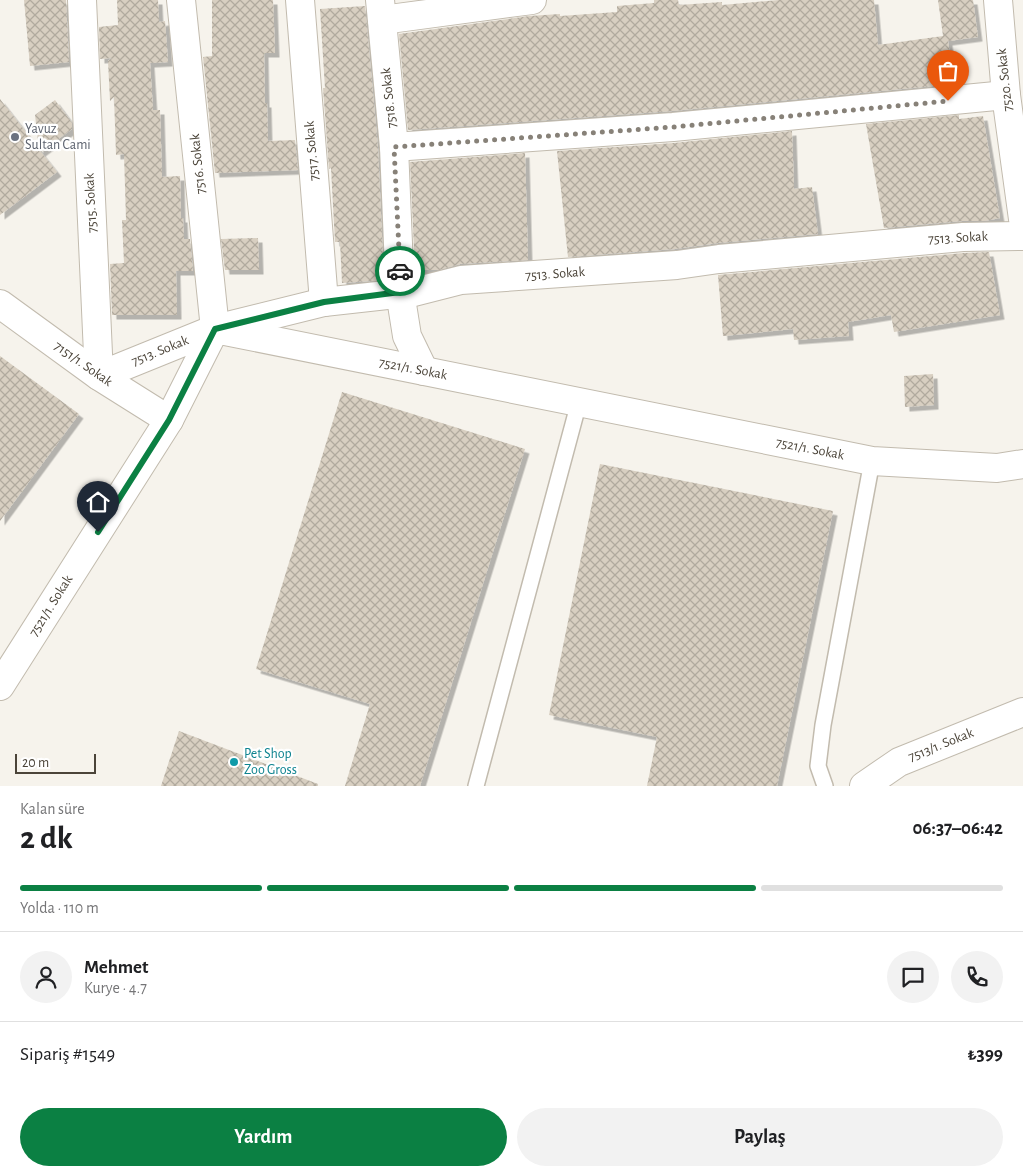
<!DOCTYPE html>
<html lang="tr">
<meta charset="utf-8">
<style>
body{margin:0;font-family:"Alegreya Sans",sans-serif;background:#f2f2f2;color:#202124;height:100vh;display:flex;flex-direction:column;font-size:19px;white-space:nowrap}
*{box-sizing:border-box;margin:0}
p{font-size:16px;color:#757577}
.icon{flex:none;width:28px;height:28px;fill:none;stroke:currentColor;stroke-width:2;stroke-linecap:round;stroke-linejoin:round}
.map{position:relative;height:786px;overflow:hidden}
.drawer{display:flex;flex-direction:column;background:#fff;flex:1}
.drawer>*{flex:none}
.scale{position:absolute;left:15px;bottom:12px;width:81px;box-sizing:border-box;padding-left:5px;border:2px solid #4b4439;border-top:0;font-size:14px;line-height:18px;white-space:nowrap;color:#4b4439;-webkit-text-stroke:4px #fff;paint-order:stroke}
.pin{position:absolute;display:grid;place-items:center;width:42px;height:42px;color:#fff;margin:-51px -21px;border-radius:50% 50% 50% 0;rotate:-45deg;box-shadow:0 0 5px #0007}
.pin .icon{rotate:45deg}
.courier{position:absolute;display:grid;place-items:center;width:50px;height:50px;margin:-25px;border:4px solid #0b8043;border-radius:50%;background:#fff;color:#222;box-shadow:0 1px 6px #0007}
.head em{font-style:normal;font-weight:600}
.head div{display:flex;flex-direction:column-reverse}
.head{display:flex;align-items:center;justify-content:space-between;height:85px;padding:0 20px}
h1{font-size:32px;font-weight:600;line-height:38px}
.bar{display:grid;grid-template-columns:repeat(4,1fr);gap:8px 5px;align-content:center;height:60px;padding:0 20px}
.bar i{height:6px;border-radius:4px;background:#e0e0e0}
.bar .current{background:#0b8043}
.bar p{grid-column:span 4}
.line{display:flex;align-items:center;gap:12px;padding:0 20px;border-top:1px solid #e0e0e0}
.line div{flex:1}
.round{display:grid;place-items:center;flex:none;width:52px;height:52px;border-radius:26px;background:#f2f2f2}
.primary-button{display:flex;gap:10px;margin-top:auto;padding:10px 20px}
.primary-button a{flex:1;height:58px;border-radius:30px;background:#0b8043;color:#fff;font-size:20px;font-weight:600;line-height:58px;text-align:center}
.primary-button a+a{background:#f2f2f2;color:#202124}
.map>svg:first-child{display:block}
.building{fill:url(#building-cross-hatch);filter:url(#shadow)}
.lines{fill:none;stroke-linecap:round;stroke-linejoin:round}
.lane-casing{stroke:#c2bbae;stroke-width:18}
.street-casing{stroke:#c2bbae;stroke-width:30}
.lane{stroke:#fff;stroke-width:15}
.street{stroke:#fff;stroke-width:28}
.done{stroke:#878178;stroke-width:5;stroke-dasharray:0 9}
.route{stroke:#0b8043;stroke-width:6}
.worship-dot{fill:#6b7280;stroke:#fff;stroke-width:2}
.culture-dot{fill:#0f9aa8;stroke:#fff;stroke-width:2}
.labels{text-anchor:middle;dominant-baseline:central;stroke-width:4.5;stroke-linejoin:round;paint-order:stroke}
.street-label{font-size:14px;fill:#4b4439;stroke:#fff}
.worship-label{font-size:14px;fill:#5b616d;stroke:#fff;text-anchor:start}
.culture-label{font-size:14px;fill:#0d838f;stroke:#fff;text-anchor:start}
</style>
<div class="map">
<svg width="1023" height="786" viewBox="0 0 1023 786">
<defs>
<pattern id="building-cross-hatch" width="8" height="8" patternUnits="userSpaceOnUse" patternTransform="scale(1.25)"><rect width="8" height="8" fill="#d8cfc1"/><path d="M0 0l8 8M0 8l8-8" fill="none" stroke="#b1aa9e"/></pattern>
<filter id="shadow"><feDropShadow dx="4.5" dy="4.5" stdDeviation="0" flood-color="#0004"/></filter>
</defs>
<rect width="100%" height="100%" fill="#f6f3ec"/>
<g class="building">
<polygon points="24,0 66,0 69,62 30,66"/>
<polygon points="117,0 158,0 159,22 165,21 168,62 150,63 153,110 160,110 162,177 180,176 181,218 183,218 184,239 190,239 193,271 176,271 177,315 112,315 110,264 124,263 122,220 126,220 124,154 116,155 114,97 110,101 108,61 112,58 100,59 99,27 118,25"/>
<polygon points="212,0 273,0 275,53 264,53 265,103 267,103 268,141 295,140 298,170 215,173 203,57 212,56"/>
<polygon points="654,0 678,0 679,5 722,2 722,5 779,0 874,0 878,45 943,36 938,0 973,0 978,37 948,41 954,84 672,111 408,130 399,34 529,16 560,14 560,16 617,12 617,6 654,3"/>
<polygon points="365,6 378,148 384,280 342,283 340,242 335,242 331,168 329,169 323,88 325,88 320,9"/>
<polygon points="0,99 39,149 35,115 55,100 72,123 72,129 41,152 57,172 0,215"/>
<polygon points="959,115 959,119 983,116 1000,218 984,221 962,221 884,228 866,124"/>
<polygon points="792,131 794,189 812,187 818,234 718,243 675,249 568,257 557,151 674,143"/>
<polygon points="525,153 528,260 460,264 439,270 415,270 410,162"/>
<polygon points="258,238 259,270 225,270 221,239"/>
<polygon points="989,252 1000,315 894,332 891,315 848,322 849,336 794,340 793,329 723,336 718,275 964,253"/>
<polygon points="0,356 79,414 0,521"/>
<polygon points="933,374 934,405 905,407 904,376"/>
<polygon points="342,392 525,449 420,786 345,786 370,704 256,669"/>
<polygon points="600,464 833,511 777,786 647,786 657,737 549,715"/>
<polygon points="179,731 318,784 318,786 161,786"/>
</g>
<g class="lines">
<defs>
<g id="lane">
<polyline points="476,786 579,402"/>
<polyline points="825,786 818,766 823,725 872,461"/>
</g>
<g id="street">
<polyline points="82,0 99,376 215,329 324,302 414,292 461,280 677,265 719,259 963,237 1023,236"/>
<polyline points="181,0 215,329"/>
<polyline points="300,0 324,302"/>
<polyline points="380,0 394,147 400,292 407,336 424,371"/>
<polyline points="998,0 1006,95 1023,219"/>
<polyline points="382,20 532,0"/>
<polyline points="394,147 673,127 1006,95"/>
<polyline points="0,304 99,376 169,420"/>
<polyline points="0,686 169,420 215,329 872,461 997,468 1023,464"/>
<polyline points="864,786 899,762 1023,712"/>
</g>
</defs>
<use href="#lane" class="lane-casing"/>
<use href="#street" class="street-casing"/>
<use href="#lane" class="lane"/>
<use href="#street" class="street"/>
</g>
<g class="lines">
<polyline class="done" points="400,271 394,147 673,127 948,101"/>
<polyline class="route" points="98,532 169,420 215,329 324,302 400,292 400,271"/>
</g>
<circle class="worship-dot" cx="15" cy="137" r="5"/>
<circle class="culture-dot" cx="234" cy="762" r="5"/>
<g class="labels">
<g class="street-label">
<text transform="translate(1005 80) rotate(-96)">7520. Sokak</text>
<text transform="translate(389 98) rotate(-96)">7518. Sokak</text>
<text transform="translate(312 151) rotate(-95)">7517. Sokak</text>
<text transform="translate(198 164) rotate(-96)">7516. Sokak</text>
<text transform="translate(91 203) rotate(-93)">7515. Sokak</text>
<text transform="translate(958 238) rotate(-3)">7513. Sokak</text>
<text transform="translate(555 274) rotate(-4)">7513. Sokak</text>
<text transform="translate(160 351) rotate(-22)">7513. Sokak</text>
<text transform="translate(83 364) rotate(35)">7151/1. Sokak</text>
<text transform="translate(413 369) rotate(11)">7521/1. Sokak</text>
<text transform="translate(810 449) rotate(11)">7521/1. Sokak</text>
<text transform="translate(51 606) rotate(-58)">7521/1. Sokak</text>
<text transform="translate(941 745) rotate(-22)">7513/1. Sokak</text>
</g>
<g class="worship-label">
<text x="25" y="129">Yavuz<tspan x="25" dy="16">Sultan Cami</tspan></text>
</g>
<g class="culture-label">
<text x="244" y="754">Pet Shop<tspan x="244" dy="16">Zoo Gross</tspan></text>
</g>
</g>
</svg>
<div class="scale">20 m</div>
<div class="pin" style="left:948px;top:101px;background:#ea580c"><svg class="icon" aria-label="bag" viewBox="0 0 24 24"><path d="M5 8h14l-1 12H6zM9 8a3 3 0 0 1 6 0"/></svg></div>
<div class="pin" style="left:98px;top:532px;background:#1f2937"><svg class="icon" aria-label="home" viewBox="0 0 24 24"><path d="M3 11l9-7 9 7M6 9v11h12V9"/></svg></div>
<div class="courier" style="left:400px;top:271px"><svg class="icon" aria-label="car" viewBox="0 0 24 24"><path d="M5 17H2v-5l4-1 3-4h7l3 4 3 1v5h-3M9 17h6M6 11h13"/><circle cx="7" cy="17" r="2"/><circle cx="17" cy="17" r="2"/></svg></div>
</div>
<section class="drawer">
<div class="head"><div><h1>2 dk</h1><p>Kalan süre</p></div><em>06:37–06:42</em></div>
<div class="bar"><i class="current"></i><i class="current"></i><i class="current"></i><i></i><p>Yolda · 110 m</p></div>
<div class="line" style="height:90px"><a class="round"><svg class="icon" aria-label="person" viewBox="0 0 24 24"><circle cx="12" cy="8" r="4"/><path d="M4 21q1-7 8-7t8 7"/></svg></a><div><b>Mehmet</b><p>Kurye · 4.7</p></div><a class="round"><svg class="icon" aria-label="chat" viewBox="0 0 24 24"><path d="M4 5h16v11H9l-5 4z"/></svg></a><a class="round"><svg class="icon" aria-label="phone" viewBox="0 0 24 24"><path d="M5 4h4l2 5-3 2q2 4 5 5l2-3 5 2v4C11 20 4 13 5 4z"/></svg></a></div>
<div class="line" style="height:65px"><div>Sipariş #1549</div><b>₺399</b></div>
<div class="primary-button"><a>Yardım</a><a>Paylaş</a></div>
</section>
